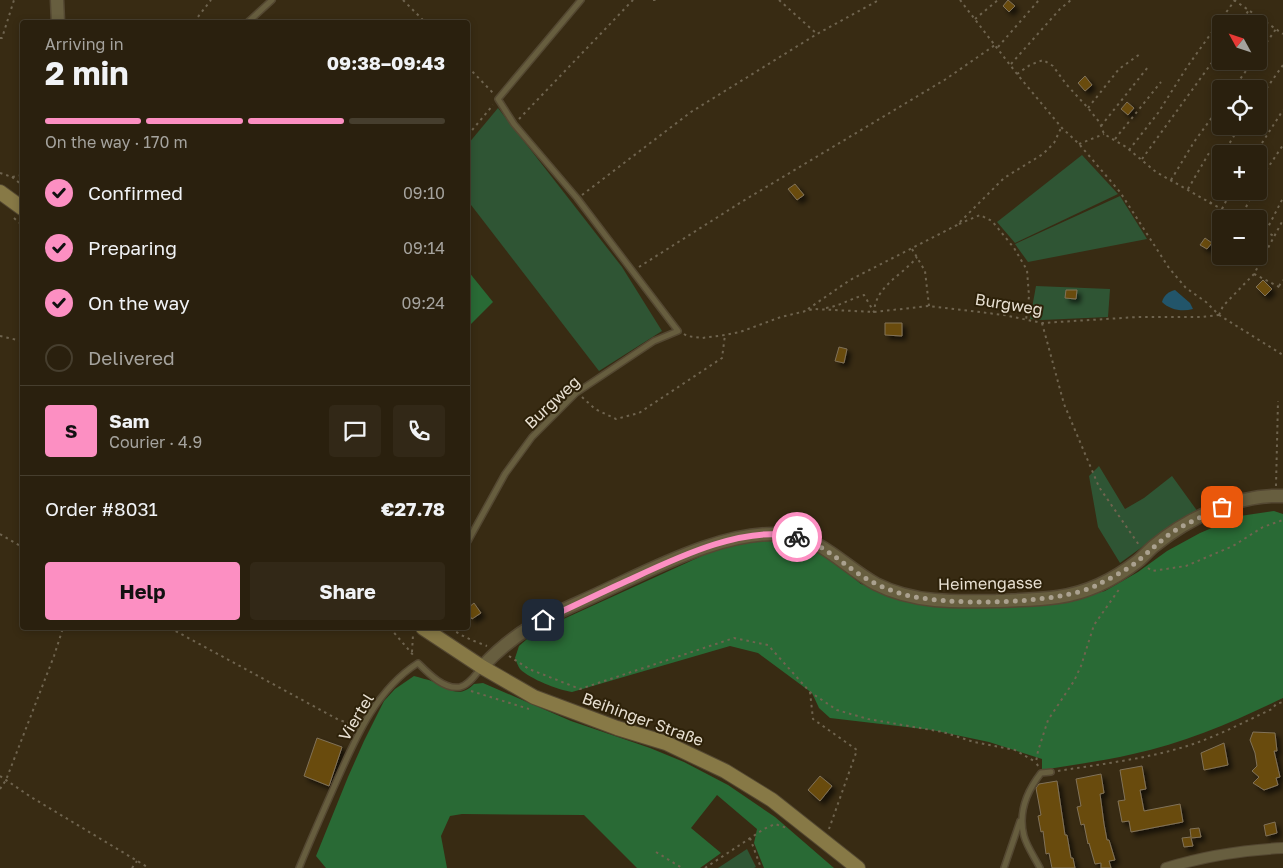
<!DOCTYPE html>
<meta charset="utf-8">
<style>
body{margin:0;font-family:"Golos Text",sans-serif;background:#322817;color:#f1f3f6;height:100vh;display:flex;flex-direction:column;font-size:19px;white-space:nowrap}
*{box-sizing:border-box;margin:0}
p{font-size:16px;color:#a5a39e}
.icon{flex:none;width:28px;height:28px;fill:none;stroke:currentColor;stroke-width:2;stroke-linecap:round;stroke-linejoin:round}
.map{position:relative;flex:1;overflow:hidden}
.sheet{position:absolute;left:20px;top:20px;width:450px;height:610px;display:flex;flex-direction:column;background:#2a200e;border-radius:5px;box-shadow:0 2px 8px #0003,0 0 0 1px #463e2e}
.sheet>*{flex:none}
.needle{width:32px;rotate:310deg}
.tools{position:absolute;left:1212px;top:15px;display:grid;gap:10px}
.tools a{display:grid;place-items:center;width:55px;height:55px;border-radius:5px;background:#2a200e;box-shadow:0 2px 8px #0003,0 0 0 1px #463e2e;font-size:25px}
.pin{position:absolute;display:grid;place-items:center;width:42px;height:42px;color:#fff;margin:-21px;border-radius:10px;box-shadow:0 2px 8px #0006}
.courier{position:absolute;display:grid;place-items:center;width:50px;height:50px;margin:-25px;border:4px solid #fc8fc2;border-radius:50%;background:#fff;color:#222;box-shadow:0 1px 6px #0007}
.overview em{font-style:normal;font-weight:700}
.overview div{display:flex;flex-direction:column-reverse}
.overview{display:flex;align-items:center;justify-content:space-between;height:85px;padding:0 25px}
h1{font-size:32px;font-weight:700;line-height:38px}
.bar{display:grid;grid-template-columns:repeat(4,1fr);gap:8px 5px;align-content:center;height:60px;padding:0 25px}
.bar i{height:6px;border-radius:4px;background:#463e2e}
.bar .active{background:#fc8fc2}
.bar p{grid-column:span 4}
.line{display:flex;align-items:center;gap:12px;padding:0 25px;border-top:1px solid #463e2e}
.line div{flex:1}
.round{display:grid;place-items:center;flex:none;width:52px;height:52px;border-radius:5px;background:#322817}
ol{padding:0 25px;list-style:none}
li{display:flex;align-items:center;gap:15px;height:55px}
li p{margin-inline-start:auto}
li .icon{padding:5px;border-radius:50%;background:#fc8fc2;color:#111;stroke-width:4}
li:last-child{color:#a5a39e}
li i{width:28px;height:28px;border:2px solid #463e2e;border-radius:50%}
.primary-button{display:flex;gap:10px;margin-top:auto;padding:10px 25px}
.primary-button a{flex:1;height:58px;border-radius:5px;background:#fc8fc2;color:#111;font-size:20px;font-weight:700;line-height:58px;text-align:center}
.primary-button a+a{background:#322817;color:#f1f3f6}
.map>svg:first-child{display:block}
.green{fill:#2f5534}
.forest{fill:#296a35}
.water{fill:#22556a}
.building{fill:#694b0a;stroke:#817259;filter:url(#shadow)}
.lines{fill:none;stroke-linecap:round;stroke-linejoin:round}
.service-casing{stroke:#544832;stroke-width:8}
.minor-casing{stroke:#544832;stroke-width:12}
.tertiary-casing{stroke:#544832;stroke-width:15}
.secondary-casing{stroke:#544832;stroke-width:16}
.path{stroke:#6f644f;stroke-width:2;stroke-dasharray:2.5 4;stroke-linecap:butt}
.service{stroke:#675e3f;stroke-width:5}
.minor{stroke:#675e3f;stroke-width:10}
.tertiary{stroke:#675e3f;stroke-width:12}
.secondary{stroke:#877946;stroke-width:14}
.done{stroke:#aaa18f;stroke-width:5;stroke-dasharray:0 9}
.route{stroke:#fc8fc2;stroke-width:6}
.labels{text-anchor:middle;dominant-baseline:central;stroke-width:4;stroke-linejoin:round;paint-order:stroke}
.street-label{font-size:16px;fill:#e8e0d2;stroke:#2d2109}
</style>
<div class="map">
<svg width="1283" height="868" viewBox="0 0 1283 868">
<defs>
<filter id="shadow"><feDropShadow dx="4" dy="4" stdDeviation="2.5" flood-color="#0009"/></filter>
</defs>
<rect width="100%" height="100%" fill="#382b13"/>
<g class="green">
<polygon points="498,108 622,267 662,331 599,371 468,201 468,144"/>
<polygon points="1082,155 1118,194 1015,243 997,222"/>
<polygon points="1120,196 1147,239 1028,262 1015,244"/>
<polygon points="1036,286 1110,289 1108,317 1042,320 1030,319"/>
<polygon points="1099,466 1125,509 1144,498 1172,476 1198,512 1167,529 1120,563 1098,527 1089,476"/>
<polygon points="747,849 756,867 754,868 718,868"/>
</g>
<g class="forest">
<polygon points="468,271 493,302 468,327"/>
<path d="M1274 511 1283 514V698C1235 721 1185 743 1133 754 1103 761 1072 765 1042 770V759L989 742 932 730 830 718 819 708 812 693 758 653 730 646 572 692C558 690 530 679 520 669 518 666 516 661 515 658L519 646 535 632 717 549 773 537 815 547 861 584 927 602 1025 606 1064 602 1105 591 1138 572 1167 551 1200 533 1240 516Z"/>
<path d="M414 676C420 678 427 679 434 682 450 689 459 699 474 684L483 683 571 721 650 748 684 762 728 785 775 817 834 868H764L754 843 757 829 717 795 691 828 721 853 700 868H637L584 815 462 814 450 816 441 836 447 868H326L316 856 348 777 364 741 384 701 395 689Z"/>
</g>
<path class="water" d="M1175 290 1190 303 1193 309C1182 312 1170 310 1162 302 1164 295 1168 292 1175 290Z"/>
<g class="building">
<polygon points="1008,0 1015,6 1009,12 1003,6"/>
<polygon points="1085,76 1092,85 1085,91 1078,83"/>
<polygon points="1127,102 1134,108 1128,115 1121,109"/>
<polygon points="795,184 804,195 797,200 788,189"/>
<polygon points="1205,238 1212,243 1207,249 1200,245"/>
<polygon points="1263,280 1272,289 1265,296 1256,287"/>
<polygon points="1066,290 1077,290 1076,299 1065,298"/>
<polygon points="885,323 902,323 902,336 885,335"/>
<polygon points="839,347 847,349 844,363 835,361"/>
<polygon points="474,603 481,613 472,619 468,613 468,608"/>
<polygon points="1253,732 1275,733 1277,751 1274,751 1280,777 1276,778 1278,785 1264,790 1253,783 1259,777 1252,771 1257,766 1255,753 1250,740"/>
<polygon points="317,738 342,747 329,786 304,776"/>
<polygon points="1224,743 1228,765 1204,770 1201,753"/>
<polygon points="1142,766 1146,789 1140,790 1144,811 1180,804 1183,822 1131,832 1129,821 1122,822 1118,801 1125,800 1120,770"/>
<polygon points="1101,774 1104,793 1100,794 1104,824 1107,840 1109,840 1115,860 1109,861 1111,868 1101,868 1101,863 1095,864 1089,843 1088,844 1084,824 1081,825 1077,807 1081,806 1076,779"/>
<polygon points="820,776 832,786 820,801 808,790"/>
<polygon points="1057,781 1065,835 1067,835 1071,858 1073,858 1075,868 1052,868 1049,853 1046,854 1043,831 1041,832 1038,816 1041,815 1036,788 1039,784"/>
<polygon points="1275,822 1277,833 1266,836 1264,825"/>
<polygon points="1199,828 1201,837 1191,838 1193,846 1184,847 1182,838 1191,837 1190,829"/>
</g>
<g class="lines">
<defs>
<g id="service">
<polyline points="248,22 272,0"/>
<polyline points="468,541 505,474 532,437 576,393 654,341 678,331 577,198 514,124 498,99 581,0"/>
<path d="M299 868C310 841 322 814 334 787 354 742 374 691 418 663 428 673 444 690 460 687 469 685 476 674 481 668"/>
<polyline points="1004,868 1020,821"/>
<path d="M1040 868C1035 858 1027 847 1024 836 1018 813 1027 791 1041 773L1051 772"/>
</g>
<path id="minor" d="M1166 868C1204 856 1243 850 1283 848"/>
<g id="tertiary">
<polyline points="57,0 58,22"/>
<path d="M482 667C496 652 511 639 529 628 551 614 577 604 600 593 652 569 730 527 788 535 823 539 846 568 876 584 913 603 955 602 996 601 1017 600 1038 600 1058 597 1087 593 1115 579 1138 561 1143 557 1148 551 1154 546 1188 518 1238 494 1283 496"/>
</g>
<g id="secondary">
<polyline points="0,192 22,208"/>
<polyline points="423,628 482,667 534,697 617,728 666,743 725,771 772,800 858,868"/>
</g>
</defs>
<use href="#service" class="service-casing"/>
<use href="#minor" class="minor-casing"/>
<use href="#tertiary" class="tertiary-casing"/>
<use href="#secondary" class="secondary-casing"/>
<g class="path">
<polyline points="403,0 425,22"/>
<polyline points="653,0 657,0"/>
<polyline points="779,0 817,34"/>
<polyline points="960,0 1017,74 1062,128 1079,144 1120,192 1169,268 1186,288 1206,302 1219,315 1283,355"/>
<polyline points="1234,0 1283,34"/>
<polyline points="975,19 998,0"/>
<polyline points="194,22 211,0"/>
<polyline points="1239,24 1249,10"/>
<polyline points="0,38 2,38 14,0"/>
<polyline points="998,47 1039,0"/>
<polyline points="1259,53 1276,29"/>
<polyline points="1011,64 1060,9 1071,0"/>
<polyline points="468,67 494,94"/>
<polyline points="1017,74 1030,65 1043,60 1053,66 1066,84 1088,108 1100,123 1104,134 1126,147 1156,172 1239,219"/>
<polyline points="1233,89 1253,61"/>
<polyline points="1259,99 1283,65"/>
<polyline points="1088,108 1119,69 1140,54"/>
<polyline points="519,119 633,0"/>
<polyline points="1101,126 1148,67"/>
<polyline points="468,135 493,105"/>
<polyline points="1115,139 1161,82"/>
<polyline points="1079,144 1104,134"/>
<polyline points="1129,150 1158,113 1187,67 1235,0"/>
<polyline points="1223,154 1240,126"/>
<polyline points="1255,154 1283,110"/>
<polyline points="1142,159 1221,50"/>
<polyline points="0,173 12,177 22,175"/>
<polyline points="12,177 22,185"/>
<polyline points="1171,180 1194,142 1221,105"/>
<polyline points="1259,181 1283,145"/>
<polyline points="1188,189 1209,153 1221,155"/>
<polyline points="582,195 691,112 817,34 879,0"/>
<polyline points="1210,204 1221,186"/>
<polyline points="1222,209 1231,191"/>
<polyline points="14,218 22,225"/>
<polyline points="1241,219 1253,191"/>
<polyline points="959,224 980,215 992,221 1014,248 1027,270 1029,296 1026,320"/>
<polyline points="1259,228 1274,236"/>
<polyline points="1266,231 1283,198"/>
<polyline points="912,249 925,271 929,306"/>
<polyline points="639,267 743,201 946,79 995,45"/>
<polyline points="1254,274 1283,289"/>
<polyline points="1279,286 1283,280"/>
<path d="M826 308C840 306 850 299 864 295L874 312C876 285 902 276 917 257"/>
<polyline points="808,309 850,280 957,225 1004,178 1043,154 1054,143 1061,128"/>
<polyline points="1219,315 1223,306 1254,274 1283,220"/>
<polyline points="1042,323 1064,404 1099,487 1139,545"/>
<polyline points="684,334 687,336 702,338 725,335 740,332 781,317 814,309 874,312 929,306 1004,315 1042,323 1138,317 1202,317 1219,315"/>
<polyline points="0,336 22,341"/>
<polyline points="582,397 595,409 616,419 639,413 722,358 725,335"/>
<polyline points="1276,486 1278,401"/>
<polyline points="0,534 22,547"/>
<polyline points="1148,568 1152,571 1186,566 1233,546 1263,527 1283,520"/>
<polyline points="170,628 339,720 356,725"/>
<polyline points="390,628 414,656"/>
<path d="M451 628C462 637 474 641 487 646"/>
<polyline points="412,652 413,635"/>
<polyline points="509,656 529,669 580,689 734,638 768,645 810,692 837,710 868,719 943,732 974,742 1015,750 1036,762"/>
<polyline points="471,691 529,709"/>
<polyline points="810,692 813,719 857,750 829,829"/>
<polyline points="1038,766 1036,762 1038,751 1048,720 1074,681 1081,666 1094,625 1120,588"/>
<path d="M1058 771C1101 764 1146 759 1187 746 1216 737 1244 722 1272 709L1276 704 1283 702"/>
<polyline points="0,776 31,797 149,868"/>
<polyline points="0,789 6,780 54,656 63,628"/>
<polyline points="750,838 761,868"/>
<polyline points="656,852 682,868"/>
<polyline points="132,868 137,861"/>
<polyline points="705,868 764,829 775,824 787,828"/>
</g>
<use href="#service" class="service"/>
<use href="#minor" class="minor"/>
<use href="#tertiary" class="tertiary"/>
<use href="#secondary" class="secondary"/>
</g>
<g class="lines">
<path class="done" d="M797 537C823 544 840 562 862 576 873 583 886 589 899 593 941 607 1059 605 1097 585 1111 578 1127 570 1139 560 1151 550 1161 540 1174 531 1189 522 1206 515 1222 507"/>
<path class="route" d="M543 620C572 607 600 593 629 580 676 558 746 524 797 537"/>
</g>
<g class="labels">
<g class="street-label">
<text transform="translate(1009 304) rotate(9)">Burgweg</text>
<text transform="translate(552 402) rotate(-43)">Burgweg</text>
<text transform="translate(990 583) rotate(-1)">Heimengasse</text>
<text transform="translate(356 717) rotate(-59)">Viertel</text>
<text transform="translate(643 719) rotate(20)">Beihinger Straße</text>
</g>
</g>
</svg>
<div class="tools">
<a><svg class="needle" viewBox="-14 -14 28 28"><path d="M0-13l5 13h-10z" fill="#e53935"/><path d="M0 13l5-13h-10z" fill="#a5a39e"/></svg></a>
<a><svg class="icon" aria-label="locate" viewBox="0 0 24 24"><circle cx="12" cy="12" r="6"/><path d="M12 2v4M12 18v4M2 12h4M18 12h4"/></svg></a>
<a>+</a>
<a>−</a>
</div>
<div class="pin" style="left:1222px;top:507px;background:#ea580c"><svg class="icon" aria-label="bag" viewBox="0 0 24 24"><path d="M5 8h14l-1 12H6zM9 8a3 3 0 0 1 6 0"/></svg></div>
<div class="pin" style="left:543px;top:620px;background:#1f2937"><svg class="icon" aria-label="home" viewBox="0 0 24 24"><path d="M3 11l9-7 9 7M6 9v11h12V9"/></svg></div>
<div class="courier" style="left:797px;top:537px"><svg class="icon" aria-label="bike" viewBox="0 0 24 24"><circle cx="6" cy="16" r="4"/><circle cx="18" cy="16" r="4"/><path d="M6 16l4-8h5l3 8M10 8l3 8H6M13 5h3"/></svg></div>
<section class="sheet">
<div class="overview"><div><h1>2 min</h1><p>Arriving in</p></div><em>09:38–09:43</em></div>
<div class="bar"><i class="active"></i><i class="active"></i><i class="active"></i><i></i><p>On the way · 170 m</p></div>
<ol>
<li><svg class="icon" aria-label="check" viewBox="0 0 24 24"><path d="M5 12l5 5 9-10"/></svg>Confirmed<p>09:10</p></li>
<li><svg class="icon" aria-label="check" viewBox="0 0 24 24"><path d="M5 12l5 5 9-10"/></svg>Preparing<p>09:14</p></li>
<li><svg class="icon" aria-label="check" viewBox="0 0 24 24"><path d="M5 12l5 5 9-10"/></svg>On the way<p>09:24</p></li>
<li><i></i>Delivered</li>
</ol>
<div class="line" style="height:90px"><b class="round" style="background:#fc8fc2;color:#111">S</b><div><b>Sam</b><p>Courier · 4.9</p></div><a class="round"><svg class="icon" aria-label="chat" viewBox="0 0 24 24"><path d="M4 5h16v11H9l-5 4z"/></svg></a><a class="round"><svg class="icon" aria-label="phone" viewBox="0 0 24 24"><path d="M5 4h4l2 5-3 2q2 4 5 5l2-3 5 2v4C11 20 4 13 5 4z"/></svg></a></div>
<div class="line" style="height:65px"><div>Order #8031</div><b>€27.78</b></div>
<div class="primary-button"><a>Help</a><a>Share</a></div>
</section>
</div>
